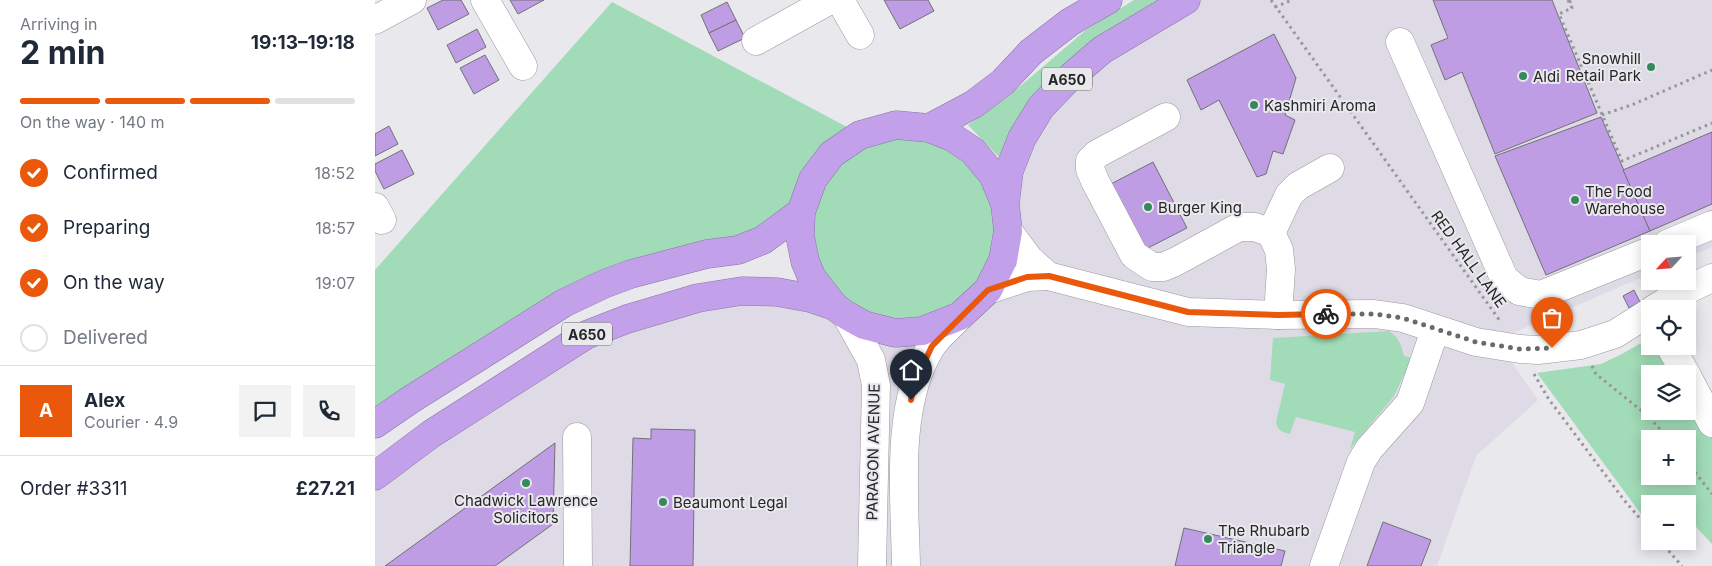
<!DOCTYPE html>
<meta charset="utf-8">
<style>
body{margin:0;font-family:Inter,sans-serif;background:#f2f2f3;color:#1f2937;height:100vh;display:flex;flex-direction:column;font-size:19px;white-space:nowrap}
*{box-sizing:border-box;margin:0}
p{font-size:16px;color:#747a83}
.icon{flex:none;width:28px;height:28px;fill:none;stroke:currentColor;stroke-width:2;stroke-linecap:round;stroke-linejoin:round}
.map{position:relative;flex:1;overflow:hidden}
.sheet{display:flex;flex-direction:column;background:#fff;width:375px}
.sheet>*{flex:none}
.needle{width:32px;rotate:244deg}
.fabs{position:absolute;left:1266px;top:235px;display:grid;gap:10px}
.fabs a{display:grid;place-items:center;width:55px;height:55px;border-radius:0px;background:#fff;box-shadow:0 2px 12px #0003;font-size:25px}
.pin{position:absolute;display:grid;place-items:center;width:42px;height:42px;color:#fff;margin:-51px -21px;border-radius:50% 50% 50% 0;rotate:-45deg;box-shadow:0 0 5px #0007}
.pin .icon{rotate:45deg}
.courier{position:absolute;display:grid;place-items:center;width:50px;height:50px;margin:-25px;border:4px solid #ea580c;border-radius:50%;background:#fff;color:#222;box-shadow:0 1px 6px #0007}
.headline em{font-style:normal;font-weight:700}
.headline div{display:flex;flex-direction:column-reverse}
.headline{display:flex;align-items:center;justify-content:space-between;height:85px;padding:0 20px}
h1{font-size:32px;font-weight:700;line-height:38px}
.bar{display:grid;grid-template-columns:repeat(4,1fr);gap:8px 5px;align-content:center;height:60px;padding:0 20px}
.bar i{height:6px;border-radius:4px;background:#e0e1e3}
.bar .selected{background:#ea580c}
.bar p{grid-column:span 4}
.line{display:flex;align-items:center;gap:12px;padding:0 20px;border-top:1px solid #e0e1e3}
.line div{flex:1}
.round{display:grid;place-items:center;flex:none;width:52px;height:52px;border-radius:0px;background:#f2f2f3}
ol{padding:0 20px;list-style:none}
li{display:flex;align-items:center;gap:15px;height:55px}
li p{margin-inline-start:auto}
li .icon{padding:5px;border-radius:50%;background:#ea580c;color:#fff;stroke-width:4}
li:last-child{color:#747a83}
li i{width:28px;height:28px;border:2px solid #e0e1e3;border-radius:50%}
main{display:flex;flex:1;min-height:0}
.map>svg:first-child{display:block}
.built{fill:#dfdbe6}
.green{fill:#a1dbb7;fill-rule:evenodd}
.building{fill:#be9de5;stroke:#727174}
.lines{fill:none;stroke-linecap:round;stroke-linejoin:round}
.minor-casing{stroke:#9a989c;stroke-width:29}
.highway-casing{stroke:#8b76a6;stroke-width:29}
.path{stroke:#97969a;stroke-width:3;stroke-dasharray:2.5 4;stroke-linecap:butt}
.minor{stroke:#fff;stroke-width:28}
.highway{stroke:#c2a1ea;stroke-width:28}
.done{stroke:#6a696c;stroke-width:5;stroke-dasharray:0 9}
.route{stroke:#ea580c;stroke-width:6}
.poi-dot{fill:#358a5d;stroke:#e9e8ec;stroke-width:2}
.labels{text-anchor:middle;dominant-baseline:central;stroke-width:4;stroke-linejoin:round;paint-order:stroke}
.shield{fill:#e9e8ec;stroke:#606062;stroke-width:1}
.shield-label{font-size:14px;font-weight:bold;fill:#262527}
.poi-label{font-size:15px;fill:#262527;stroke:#e9e8ec;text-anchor:start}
.street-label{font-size:15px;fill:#262527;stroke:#e9e8ec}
</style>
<main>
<section class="sheet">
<div class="headline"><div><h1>2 min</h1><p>Arriving in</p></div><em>19:13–19:18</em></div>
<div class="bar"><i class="selected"></i><i class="selected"></i><i class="selected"></i><i></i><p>On the way · 140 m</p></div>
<ol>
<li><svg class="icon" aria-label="check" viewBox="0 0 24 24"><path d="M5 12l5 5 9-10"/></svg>Confirmed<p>18:52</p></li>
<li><svg class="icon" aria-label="check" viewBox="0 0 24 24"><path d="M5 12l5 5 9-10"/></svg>Preparing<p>18:57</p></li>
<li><svg class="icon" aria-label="check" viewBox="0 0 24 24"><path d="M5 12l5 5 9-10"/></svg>On the way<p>19:07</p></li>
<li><i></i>Delivered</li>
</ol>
<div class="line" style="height:90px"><b class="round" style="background:#ea580c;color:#fff">A</b><div><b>Alex</b><p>Courier · 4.9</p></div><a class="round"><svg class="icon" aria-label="chat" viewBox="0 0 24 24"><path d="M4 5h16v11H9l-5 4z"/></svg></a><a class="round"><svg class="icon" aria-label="phone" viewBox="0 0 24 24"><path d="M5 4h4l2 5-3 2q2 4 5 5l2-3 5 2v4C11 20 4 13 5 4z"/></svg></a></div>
<div class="line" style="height:65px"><div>Order #3311</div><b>£27.21</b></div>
</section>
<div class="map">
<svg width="1337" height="566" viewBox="0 0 1337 566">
<rect width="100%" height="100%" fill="#e9e8ec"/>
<polygon class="built" points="811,0 1337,0 1337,247 1313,257 1312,244 1275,244 1275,274 1121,340 1163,400 1101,456 1062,566 0,566 0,476 211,335 402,292 630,204 666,107"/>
<g class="green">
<polygon points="759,0 789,0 653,107 624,157 593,125 635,95 711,30"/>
<polygon points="237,2 485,134 521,125 598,151 633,231 585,316 489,325 408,226 256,274 0,424 0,270"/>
<path d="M1014 331C1024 338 1026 344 1029 356L1037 358 1019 396 975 449 980 432 921 417 915 434C907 432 903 431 901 422L910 384 895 380 898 338Z"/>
<path d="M1275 338V346H1295L1311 374H1275V411H1312L1313 376 1337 423V544L1313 518 1312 504H1275V523L1266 514 1162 373 1226 364 1245 355ZM1275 439H1312V476H1275Z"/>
</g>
<g class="building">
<polygon points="68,0 86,0 94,14 63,30 52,8"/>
<polygon points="135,0 169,0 143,14"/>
<polygon points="509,0 553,0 559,11 525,29"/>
<polygon points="1058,0 1177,0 1222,113 1120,154 1087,72 1070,80 1056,45 1073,38"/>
<polygon points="352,2 361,20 334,33 326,15"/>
<polygon points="361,20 370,38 343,51 334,33"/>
<polygon points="102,29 111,47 81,63 72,45"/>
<polygon points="899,34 921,78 910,115 920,120 908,154 898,151 891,174 882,177 844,100 826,110 812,80"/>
<polygon points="110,55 124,80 99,94 85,68"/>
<polygon points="1226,117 1275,231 1171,275 1120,156"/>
<polygon points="14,126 23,144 0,156 0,134"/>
<polygon points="1337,132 1337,204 1275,231 1248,170"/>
<polygon points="27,150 39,174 9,189 0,171 0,164"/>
<polygon points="778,162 812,228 767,251 734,185"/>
<polygon points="1259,290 1265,302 1254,308 1248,296"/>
<polygon points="276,429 320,430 318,566 255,566 258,438 276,439"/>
<polygon points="180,443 178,524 120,566 10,566"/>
<polygon points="1008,522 1056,540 1046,566 992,566"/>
<polygon points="809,528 910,551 906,566 800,566"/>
</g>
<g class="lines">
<defs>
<g id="minor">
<polyline points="110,0 148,66"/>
<polyline points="465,0 485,35"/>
<polyline points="0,20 37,0"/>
<polyline points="381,41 455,0"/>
<polyline points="1025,42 1129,278 1144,291 1166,295 1275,251"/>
<polyline points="791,117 722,154 715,161 715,169 720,181 759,255 777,267 788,267 800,262 864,227 880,227 896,233 904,250 906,269 903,315"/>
<polyline points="0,207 7,220"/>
<polyline points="633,231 654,259 673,276 813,312 903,315 999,314 1028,318 1101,342 1145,349 1163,350 1206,345 1240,334 1275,312"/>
<polyline points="896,233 914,195 923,186 955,168"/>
<polyline points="1292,244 1337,225"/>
<polyline points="613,290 652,277 673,276"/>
<polyline points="1279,309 1303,294 1337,278"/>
<polyline points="471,315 496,360 501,385 497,566"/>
<polyline points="1295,346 1311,374"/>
<polyline points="1312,376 1337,423"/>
<polyline points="202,437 203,566"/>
<path d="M531 566C530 499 519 406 556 347 563 336 576 326 585 316"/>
<polyline points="949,566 986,462 994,449 1035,403 1060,330"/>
</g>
<g id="highway">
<polyline points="554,128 599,104 628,82 656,52 695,22 733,0"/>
<polyline points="630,204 618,175 598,151 577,137 554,128 521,125 485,135 457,154 438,179 426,212 425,236 430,261 437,278 459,306 471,315 489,325 520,333 547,331 585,316 613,290 628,260 633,231 630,204 634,171 647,138 666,107 691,81 727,50 811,0"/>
<polyline points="0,424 35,400 189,303 229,284 256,274 332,254 363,250 388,240 426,212"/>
<polyline points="0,476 56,434 211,335 252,319 323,298 367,291 402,292 435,298 459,306"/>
</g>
</defs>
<use href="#minor" class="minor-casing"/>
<use href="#highway" class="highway-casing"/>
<g class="path">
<polyline points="896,0 1125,321"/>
<polyline points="1193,0 1197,8 1184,14 1247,161 1337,123"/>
<polyline points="1194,2 1199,0"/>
<polyline points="900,7 917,0"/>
<polyline points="1227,115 1259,104 1337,70"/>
<polyline points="1217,366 1221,374 1273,416 1294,439"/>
<polyline points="1159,374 1173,398 1249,500 1275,530"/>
<polyline points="1312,462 1337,494"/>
<polyline points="1285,541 1307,566"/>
</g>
<use href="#minor" class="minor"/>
<use href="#highway" class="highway"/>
</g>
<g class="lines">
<polyline class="done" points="951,314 1000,314 1028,318 1101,342 1145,349 1177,348"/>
<polyline class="route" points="536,400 539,384 557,346 613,290 652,277 674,276 813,312 903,315 951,314"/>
</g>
<g class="poi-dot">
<circle cx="1276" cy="67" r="5"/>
<circle cx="1148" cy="76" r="5"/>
<circle cx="879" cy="105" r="5"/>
<circle cx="1200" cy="200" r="5"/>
<circle cx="773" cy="207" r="5"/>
<circle cx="151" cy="483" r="5"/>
<circle cx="288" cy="502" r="5"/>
<circle cx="833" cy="539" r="5"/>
</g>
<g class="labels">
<g class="shield">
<rect x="667" y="67.5" width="50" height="23" rx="4"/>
<rect x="187" y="322.5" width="50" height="23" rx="4"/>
</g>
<g class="shield-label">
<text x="692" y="79">A650</text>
<text x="212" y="334">A650</text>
</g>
<g class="poi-label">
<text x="1266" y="58" text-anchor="end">Snowhill<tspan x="1266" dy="17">Retail Park</tspan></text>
<text x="1158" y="76">Aldi</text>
<text x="889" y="105">Kashmiri Aroma</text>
<text x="1210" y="191">The Food<tspan x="1210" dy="17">Warehouse</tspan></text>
<text x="783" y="207">Burger King</text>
<text x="151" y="500" text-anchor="middle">Chadwick Lawrence<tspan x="151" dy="17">Solicitors</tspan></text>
<text x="298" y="502">Beaumont Legal</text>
<text x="843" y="530">The Rhubarb<tspan x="843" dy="17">Triangle</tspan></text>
</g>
<g class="street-label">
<text transform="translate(1094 259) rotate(54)">RED HALL LANE</text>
<text transform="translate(498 452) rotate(-89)">PARAGON AVENUE</text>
</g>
</g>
</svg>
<div class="fabs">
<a><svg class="needle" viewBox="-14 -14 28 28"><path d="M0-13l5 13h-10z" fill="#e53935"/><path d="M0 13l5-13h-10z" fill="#747a83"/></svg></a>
<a><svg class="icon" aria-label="locate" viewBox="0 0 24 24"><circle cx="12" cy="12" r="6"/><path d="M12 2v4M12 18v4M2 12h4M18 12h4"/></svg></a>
<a><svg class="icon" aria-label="layers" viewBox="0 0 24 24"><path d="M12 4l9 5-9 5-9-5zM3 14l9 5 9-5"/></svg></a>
<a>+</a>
<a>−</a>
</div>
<div class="pin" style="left:1177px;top:348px;background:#ea580c"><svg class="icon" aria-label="bag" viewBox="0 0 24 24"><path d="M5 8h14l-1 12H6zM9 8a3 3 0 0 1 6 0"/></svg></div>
<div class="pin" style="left:536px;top:400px;background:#1f2937"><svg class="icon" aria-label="home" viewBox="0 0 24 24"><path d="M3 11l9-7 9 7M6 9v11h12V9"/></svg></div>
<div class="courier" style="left:951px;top:314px"><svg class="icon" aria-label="bike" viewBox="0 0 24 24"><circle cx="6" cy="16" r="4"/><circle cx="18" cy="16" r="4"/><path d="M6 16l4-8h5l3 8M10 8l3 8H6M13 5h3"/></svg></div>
</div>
</main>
